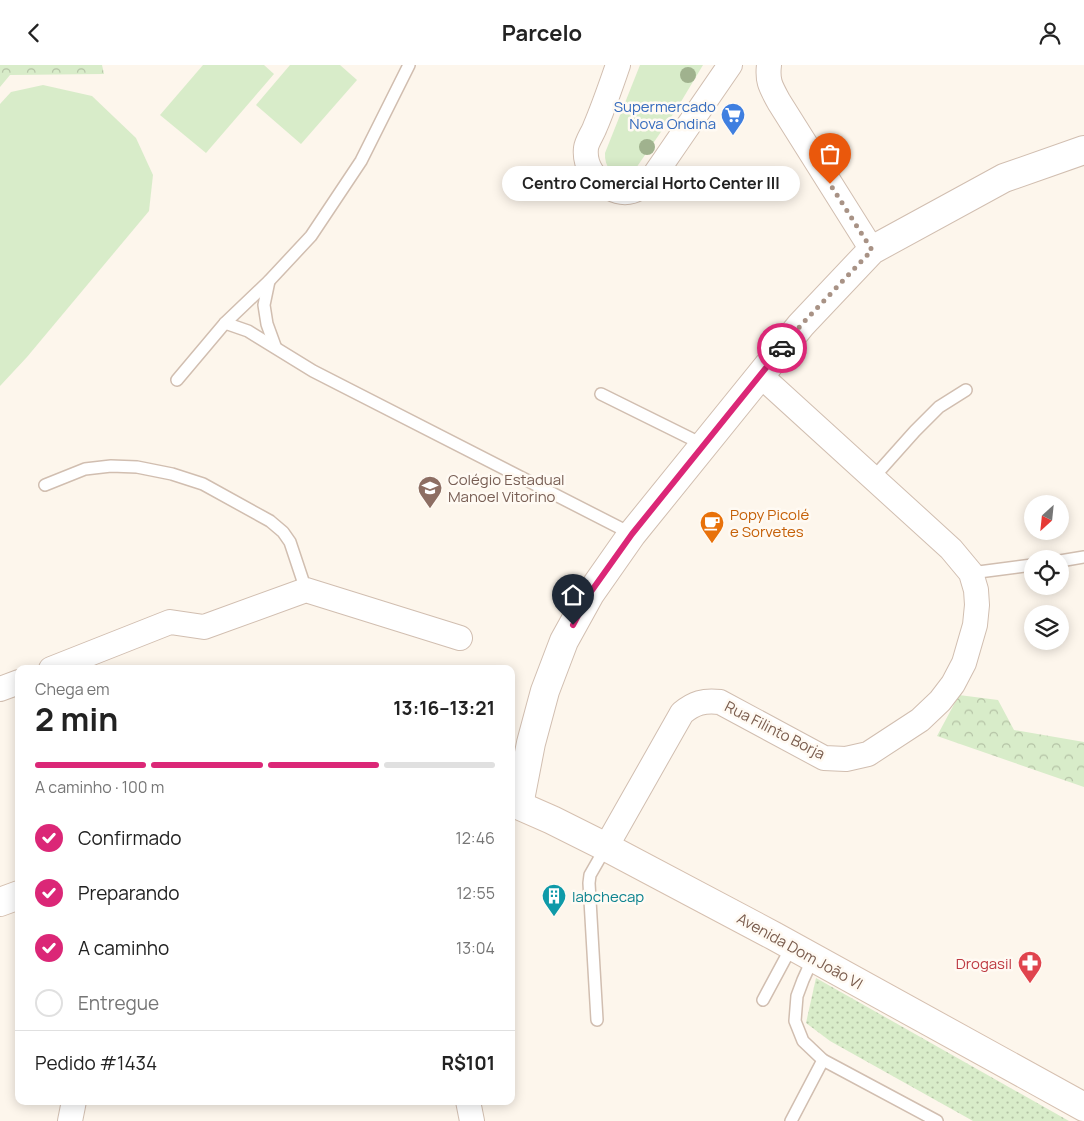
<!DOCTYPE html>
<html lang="pt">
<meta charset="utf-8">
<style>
body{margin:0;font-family:Manrope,sans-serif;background:#f2f2f2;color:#222;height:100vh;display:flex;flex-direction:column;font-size:19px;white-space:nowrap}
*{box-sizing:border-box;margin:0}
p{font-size:16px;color:#767676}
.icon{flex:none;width:28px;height:28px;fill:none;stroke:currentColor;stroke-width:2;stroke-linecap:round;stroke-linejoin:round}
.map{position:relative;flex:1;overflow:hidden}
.panel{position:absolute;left:15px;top:600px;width:500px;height:440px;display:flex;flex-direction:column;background:#fff;border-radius:10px;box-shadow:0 2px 12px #0003}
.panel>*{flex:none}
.needle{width:32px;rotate:207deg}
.controls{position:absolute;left:1024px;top:430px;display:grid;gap:10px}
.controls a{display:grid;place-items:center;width:45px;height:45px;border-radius:50%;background:#fff;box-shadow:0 2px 12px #0003;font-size:25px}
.pin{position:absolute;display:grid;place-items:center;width:42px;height:42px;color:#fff;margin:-51px -21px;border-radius:50% 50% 50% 0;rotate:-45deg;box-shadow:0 0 5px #0007}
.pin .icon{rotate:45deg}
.courier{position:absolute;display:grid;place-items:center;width:50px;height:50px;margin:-25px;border:4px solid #db2777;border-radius:50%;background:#fff;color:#222;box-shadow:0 1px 6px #0007}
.bubble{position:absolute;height:35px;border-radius:18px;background:#fff;box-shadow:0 2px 12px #0003;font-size:16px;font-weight:700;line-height:35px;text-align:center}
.summary em{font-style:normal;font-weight:700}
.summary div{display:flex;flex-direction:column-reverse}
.summary{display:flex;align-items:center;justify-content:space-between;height:85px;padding:0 20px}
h1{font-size:32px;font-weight:700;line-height:38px}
.bar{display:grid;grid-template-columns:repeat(4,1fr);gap:8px 5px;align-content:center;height:60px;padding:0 20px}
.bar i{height:6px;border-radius:4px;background:#e0e0e0}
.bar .on{background:#db2777}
.bar p{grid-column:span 4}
.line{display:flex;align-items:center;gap:12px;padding:0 20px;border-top:1px solid #e0e0e0}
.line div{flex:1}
ol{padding:0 20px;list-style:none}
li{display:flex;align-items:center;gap:15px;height:55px}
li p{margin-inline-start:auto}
li .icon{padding:5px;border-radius:50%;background:#db2777;color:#fff;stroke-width:4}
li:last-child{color:#767676}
li i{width:28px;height:28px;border:2px solid #e0e0e0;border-radius:50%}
header{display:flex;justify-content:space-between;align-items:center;height:65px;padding:0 20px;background:#fff;font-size:22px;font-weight:700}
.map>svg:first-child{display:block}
.grass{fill:url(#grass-dots)}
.forest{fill:url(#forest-crowns)}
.park{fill:#d8ecc9}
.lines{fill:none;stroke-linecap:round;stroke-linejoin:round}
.service-casing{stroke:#d1beb0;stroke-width:14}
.minor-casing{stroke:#d1beb0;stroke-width:26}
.tertiary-casing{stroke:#d1beb0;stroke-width:30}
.secondary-casing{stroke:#d6c0b0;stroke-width:30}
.service{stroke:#fff;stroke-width:11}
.minor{stroke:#fff;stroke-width:24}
.tertiary{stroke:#fff;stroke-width:28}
.secondary{stroke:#fff;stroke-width:28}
.tree{fill:#a0b28e}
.done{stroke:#a89285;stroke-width:5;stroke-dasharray:0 9}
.route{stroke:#db2777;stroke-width:6}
.labels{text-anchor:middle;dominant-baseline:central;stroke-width:5;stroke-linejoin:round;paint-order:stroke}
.shop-label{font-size:15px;fill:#366cbe;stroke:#fffaf3;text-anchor:end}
.education-label{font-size:15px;fill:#785e54;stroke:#fffaf3;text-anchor:start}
.food-label{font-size:15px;fill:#c56008;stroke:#fffaf3;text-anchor:start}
.street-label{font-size:15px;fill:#7a5c4d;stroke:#fffaf3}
.culture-label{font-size:15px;fill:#0d838f;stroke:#fffaf3;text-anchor:start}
.health-label{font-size:15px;fill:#be3a42;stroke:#fffaf3;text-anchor:end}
</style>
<header><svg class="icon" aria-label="back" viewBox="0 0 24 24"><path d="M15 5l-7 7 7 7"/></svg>Parcelo<svg class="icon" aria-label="person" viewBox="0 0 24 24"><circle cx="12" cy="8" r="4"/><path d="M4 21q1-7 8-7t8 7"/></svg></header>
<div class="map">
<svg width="1084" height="1056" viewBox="0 0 1084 1056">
<defs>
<pattern id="grass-dots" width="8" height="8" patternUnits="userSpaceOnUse" patternTransform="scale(1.25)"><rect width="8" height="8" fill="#d8ecc9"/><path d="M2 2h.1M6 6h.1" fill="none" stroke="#b4c2a5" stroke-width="1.8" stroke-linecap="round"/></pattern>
<pattern id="forest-crowns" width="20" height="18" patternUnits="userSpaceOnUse" patternTransform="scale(1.25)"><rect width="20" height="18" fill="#d8ecc9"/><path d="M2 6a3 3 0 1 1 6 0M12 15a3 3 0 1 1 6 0" fill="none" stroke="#b4c2a5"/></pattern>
</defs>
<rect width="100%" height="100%" fill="#fdf6ec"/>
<polygon class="grass" points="816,913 1069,1056 973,1056 830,976 806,958"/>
<g class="forest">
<polygon points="0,0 102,0 104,9 10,10 0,22"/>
<polygon points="959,630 998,635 1014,665 1084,677 1084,722 937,671"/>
</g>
<g class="park">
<polygon points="203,0 264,0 274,9 206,88 160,50"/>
<polygon points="290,0 340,0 357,15 301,79 256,40"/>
<path d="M640 0H703L676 45 634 106C619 115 604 107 605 88Z"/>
<polygon points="43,20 92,31 136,73 153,110 149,146 27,292 0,321 0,39 11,27"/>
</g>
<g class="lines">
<defs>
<g id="service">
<polyline points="269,216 264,240 267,259 275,281"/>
<polyline points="225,258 248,266 313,306 632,469"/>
<polyline points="177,315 225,258 269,216 311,171 361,96 409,0"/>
<polyline points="601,329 704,380"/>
<polyline points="873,413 915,366 939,342 966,325"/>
<polyline points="45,420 85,404 111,401 137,402 172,409 203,419 270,456 283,467 290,477 306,525"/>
<polyline points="1060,496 1084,492"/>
<polyline points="971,508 1032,500"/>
<polyline points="813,893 803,915 797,931 795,956 803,976 823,995 937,1056"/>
<polyline points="763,935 792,881"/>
<polyline points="597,955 589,818 590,810 606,782"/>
<polyline points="791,1056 823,995"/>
</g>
<g id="minor">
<path d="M618 0C611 20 604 41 595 62 593 68 587 76 586 83 584 100 594 115 610 123 627 132 638 125 651 115L730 0"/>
<path d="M769 0C767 17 771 22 779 37L872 185"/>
<polyline points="51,604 170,557 204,562 306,525 460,573"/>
<polyline points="0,624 19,617"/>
<path d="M606 782 682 648C694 638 704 635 720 637L824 693 846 694 868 689 920 655 940 636 953 619 964 598 975 560 977 540 976 525 971 508 951 484 760 310"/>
<polyline points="468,1036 472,1056"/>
<polyline points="70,1056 74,1036"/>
</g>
<polyline id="tertiary" points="519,740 531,678 545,626 564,576 590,529 632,469 801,260 872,185 1004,113 1084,85"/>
<g id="secondary">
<polyline points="511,737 552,755 606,782 774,871 1084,1042"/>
<polyline points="0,837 19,830"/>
</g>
</defs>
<use href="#service" class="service-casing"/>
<use href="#minor" class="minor-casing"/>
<use href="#tertiary" class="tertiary-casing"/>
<use href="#secondary" class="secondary-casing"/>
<use href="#service" class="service"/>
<use href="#minor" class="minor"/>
<use href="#tertiary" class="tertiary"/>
<use href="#secondary" class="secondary"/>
</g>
<g class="tree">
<circle cx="688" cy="10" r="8"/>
<circle cx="647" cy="82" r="8"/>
</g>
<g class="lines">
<polyline class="done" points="782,283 801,260 872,185 830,119"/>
<polyline class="route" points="573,560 590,528 632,469 782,283"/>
</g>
<defs>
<symbol id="supermarket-pin" viewBox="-11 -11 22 30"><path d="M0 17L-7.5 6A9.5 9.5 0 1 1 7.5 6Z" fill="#3f7fe0" stroke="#fffaf3"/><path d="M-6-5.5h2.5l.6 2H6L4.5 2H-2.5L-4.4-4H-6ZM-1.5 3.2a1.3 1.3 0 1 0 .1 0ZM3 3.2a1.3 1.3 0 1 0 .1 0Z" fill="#fff"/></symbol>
<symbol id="school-pin" viewBox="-11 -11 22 30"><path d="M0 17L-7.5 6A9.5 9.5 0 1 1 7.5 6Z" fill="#8d6e63" stroke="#fffaf3"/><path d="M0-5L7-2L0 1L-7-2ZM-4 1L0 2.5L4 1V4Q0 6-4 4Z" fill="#fff"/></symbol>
<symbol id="cafe-pin" viewBox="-11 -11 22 30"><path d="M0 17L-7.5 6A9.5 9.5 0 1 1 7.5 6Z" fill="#e8710a" stroke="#fffaf3"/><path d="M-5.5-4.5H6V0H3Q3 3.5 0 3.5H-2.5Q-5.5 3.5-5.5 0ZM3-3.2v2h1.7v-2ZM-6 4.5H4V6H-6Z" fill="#fff"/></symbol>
<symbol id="building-pin" viewBox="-11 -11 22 30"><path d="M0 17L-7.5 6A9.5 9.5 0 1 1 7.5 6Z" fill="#0f9aa8" stroke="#fffaf3"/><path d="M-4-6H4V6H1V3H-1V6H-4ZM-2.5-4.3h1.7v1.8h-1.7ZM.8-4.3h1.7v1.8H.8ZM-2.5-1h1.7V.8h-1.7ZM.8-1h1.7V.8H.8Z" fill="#fff"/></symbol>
<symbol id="pharmacy-pin" viewBox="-11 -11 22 30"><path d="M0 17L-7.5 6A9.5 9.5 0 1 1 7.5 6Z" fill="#e0444e" stroke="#fffaf3"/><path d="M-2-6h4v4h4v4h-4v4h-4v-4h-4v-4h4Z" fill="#fff"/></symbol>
</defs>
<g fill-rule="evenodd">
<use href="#supermarket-pin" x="719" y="36" width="28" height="38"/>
<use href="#school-pin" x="416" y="409" width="28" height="38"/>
<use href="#cafe-pin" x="698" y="444" width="28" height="38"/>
<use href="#building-pin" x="540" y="817" width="28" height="38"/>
<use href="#pharmacy-pin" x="1016" y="884" width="28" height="38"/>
</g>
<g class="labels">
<g class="shop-label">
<text x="716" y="41">Supermercado<tspan x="716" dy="17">Nova Ondina</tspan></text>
</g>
<g class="education-label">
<text x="448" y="414">Colégio Estadual<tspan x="448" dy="17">Manoel Vitorino</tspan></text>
</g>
<g class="food-label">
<text x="730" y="449">Popy Picolé<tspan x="730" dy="17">e Sorvetes</tspan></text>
</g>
<g class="street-label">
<text transform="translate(775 665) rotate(27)">Rua Filinto Borja</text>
<text transform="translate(800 886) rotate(29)">Avenida Dom João VI</text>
</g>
<g class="culture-label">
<text x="572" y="831">labchecap</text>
</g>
<g class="health-label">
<text x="1012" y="898">Drogasil</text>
</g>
</g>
</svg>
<div class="controls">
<a><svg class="needle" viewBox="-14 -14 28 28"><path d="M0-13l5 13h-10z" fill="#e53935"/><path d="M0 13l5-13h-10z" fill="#767676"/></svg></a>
<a><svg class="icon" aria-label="locate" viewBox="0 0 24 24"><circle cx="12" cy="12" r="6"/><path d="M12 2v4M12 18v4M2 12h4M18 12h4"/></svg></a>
<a><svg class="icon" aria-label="layers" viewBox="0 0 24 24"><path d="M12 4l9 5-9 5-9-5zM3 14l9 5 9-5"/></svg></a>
</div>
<div class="pin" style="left:830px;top:119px;background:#ea580c"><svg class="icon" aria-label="bag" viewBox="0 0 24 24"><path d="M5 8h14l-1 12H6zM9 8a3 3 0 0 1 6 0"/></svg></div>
<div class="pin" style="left:573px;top:560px;background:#1f2937"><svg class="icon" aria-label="home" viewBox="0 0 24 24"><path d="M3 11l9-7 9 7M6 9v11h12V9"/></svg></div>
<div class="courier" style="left:782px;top:283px"><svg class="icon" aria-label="car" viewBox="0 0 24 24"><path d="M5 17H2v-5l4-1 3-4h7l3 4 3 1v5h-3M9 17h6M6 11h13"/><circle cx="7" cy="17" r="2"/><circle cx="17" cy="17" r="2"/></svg></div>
<div class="bubble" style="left:502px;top:101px;width:298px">Centro Comercial Horto Center III</div>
<section class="panel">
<div class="summary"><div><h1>2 min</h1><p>Chega em</p></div><em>13:16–13:21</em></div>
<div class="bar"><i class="on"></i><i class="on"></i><i class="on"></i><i></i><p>A caminho · 100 m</p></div>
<ol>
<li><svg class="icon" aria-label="check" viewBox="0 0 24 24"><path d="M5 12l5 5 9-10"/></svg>Confirmado<p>12:46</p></li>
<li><svg class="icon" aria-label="check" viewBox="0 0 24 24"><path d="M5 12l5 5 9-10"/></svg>Preparando<p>12:55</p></li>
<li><svg class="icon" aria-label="check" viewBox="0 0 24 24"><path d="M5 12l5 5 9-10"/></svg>A caminho<p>13:04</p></li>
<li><i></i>Entregue</li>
</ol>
<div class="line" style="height:65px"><div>Pedido #1434</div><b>R$101</b></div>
</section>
</div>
